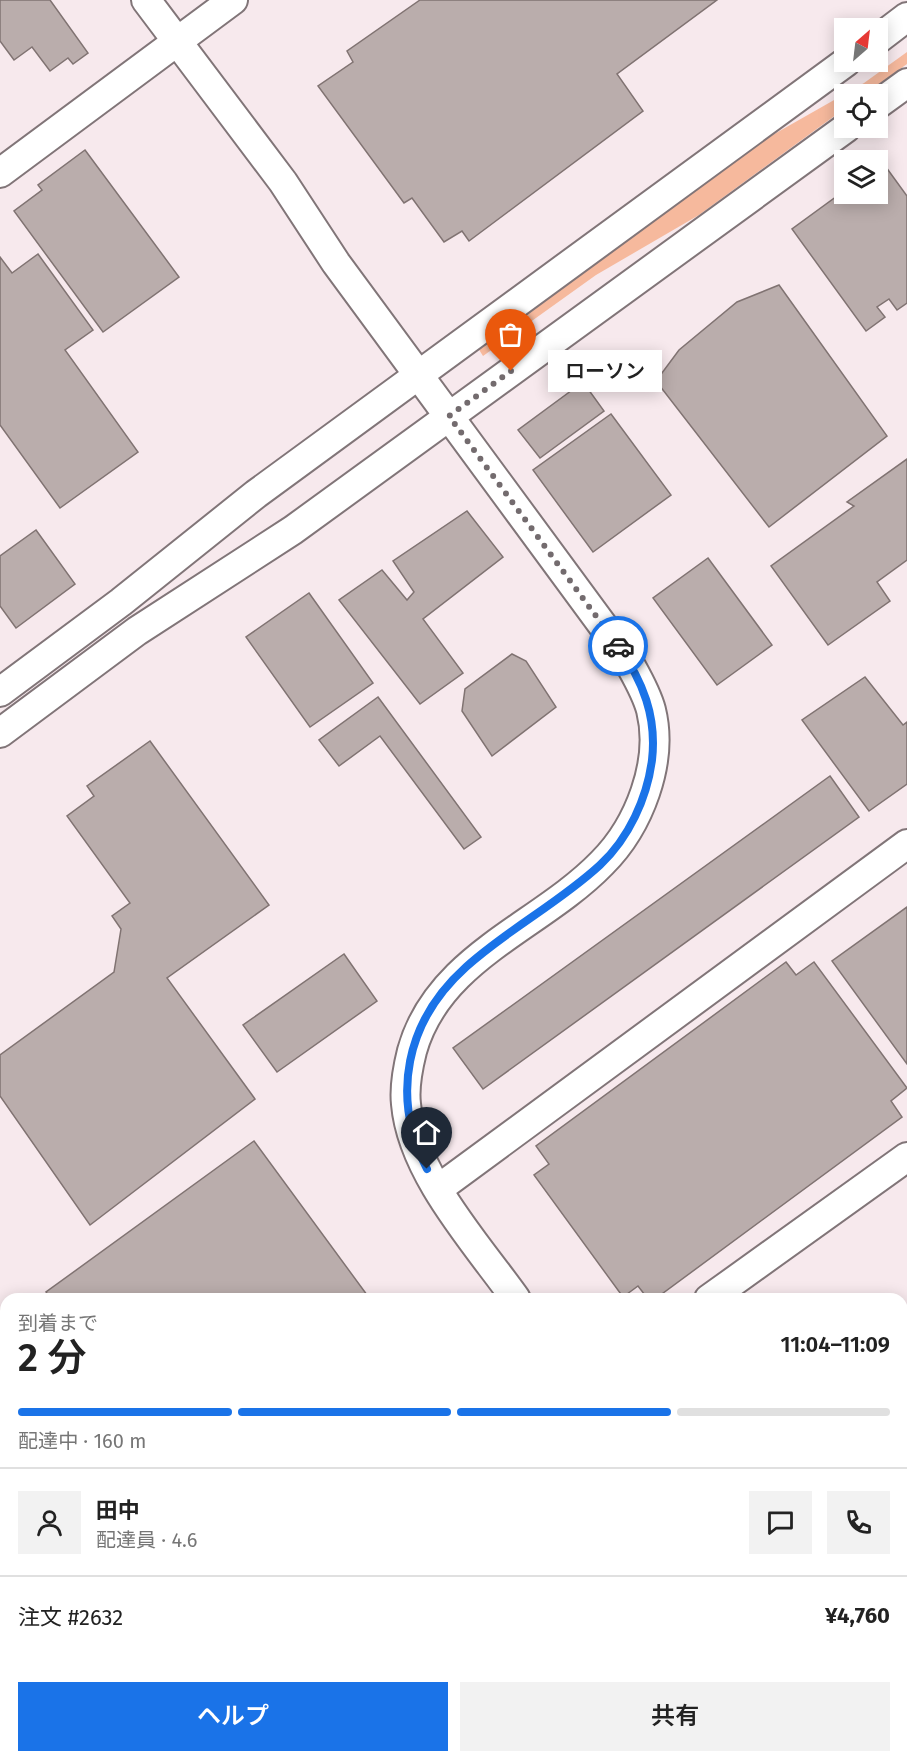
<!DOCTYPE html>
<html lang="ja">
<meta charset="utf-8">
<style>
body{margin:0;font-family:"Fira Sans","Noto Sans JP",sans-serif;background:#f2f2f2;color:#222;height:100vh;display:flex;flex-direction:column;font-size:22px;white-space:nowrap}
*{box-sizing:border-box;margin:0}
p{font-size:20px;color:#767676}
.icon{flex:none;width:33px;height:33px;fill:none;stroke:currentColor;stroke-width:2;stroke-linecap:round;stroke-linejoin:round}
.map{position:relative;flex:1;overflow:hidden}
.details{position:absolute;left:0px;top:1293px;width:908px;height:470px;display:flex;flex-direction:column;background:#fff;border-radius:18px 18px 0 0;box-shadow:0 3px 15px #0003}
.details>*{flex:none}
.needle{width:39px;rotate:28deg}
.fabs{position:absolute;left:834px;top:18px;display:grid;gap:12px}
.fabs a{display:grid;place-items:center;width:54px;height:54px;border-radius:0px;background:#fff;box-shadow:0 3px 15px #0003;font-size:30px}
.pin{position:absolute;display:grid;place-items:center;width:51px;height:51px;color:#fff;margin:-62px -26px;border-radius:50% 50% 50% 0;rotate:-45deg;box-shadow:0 0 6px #0007}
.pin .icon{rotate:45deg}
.courier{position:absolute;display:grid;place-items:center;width:60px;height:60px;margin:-30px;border:4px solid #1a73e8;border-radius:50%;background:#fff;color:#222;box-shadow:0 2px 8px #0007}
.bubble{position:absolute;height:42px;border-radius:0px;background:#fff;box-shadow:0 3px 15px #0003;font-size:20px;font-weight:600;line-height:42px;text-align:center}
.headline em{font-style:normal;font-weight:600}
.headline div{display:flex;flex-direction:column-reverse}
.headline{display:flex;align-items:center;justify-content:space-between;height:102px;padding:0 18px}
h1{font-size:39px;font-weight:600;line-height:45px}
.bar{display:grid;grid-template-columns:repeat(4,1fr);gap:9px 6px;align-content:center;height:72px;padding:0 18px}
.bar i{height:8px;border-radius:4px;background:#e0e0e0}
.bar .current{background:#1a73e8}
.bar p{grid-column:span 4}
.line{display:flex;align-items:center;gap:15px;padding:0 18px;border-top:2px solid #e0e0e0}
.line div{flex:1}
.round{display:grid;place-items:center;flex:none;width:63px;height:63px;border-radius:0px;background:#f2f2f2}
.action{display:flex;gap:12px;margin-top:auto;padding:12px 18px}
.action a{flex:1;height:69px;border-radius:0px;background:#1a73e8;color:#fff;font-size:24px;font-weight:600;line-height:69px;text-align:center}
.action a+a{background:#f2f2f2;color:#222}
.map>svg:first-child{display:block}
.green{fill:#f6b99d}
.building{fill:#baadac;stroke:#807372;stroke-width:1.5}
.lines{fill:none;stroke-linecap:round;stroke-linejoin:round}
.minor-casing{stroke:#817578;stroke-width:32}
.highway-casing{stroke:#817578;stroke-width:36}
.minor{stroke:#fff;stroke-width:28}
.highway{stroke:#fff;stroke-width:33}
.done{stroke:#736b6e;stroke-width:6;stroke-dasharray:0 10.8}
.route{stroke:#1a73e8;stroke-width:8}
</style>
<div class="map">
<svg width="907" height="1762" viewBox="0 0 907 1762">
<rect width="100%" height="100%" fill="#f7e9ed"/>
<polygon class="green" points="907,52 907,64 865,94 844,94 844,109 699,215 596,275 483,356 478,348 762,141 864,83"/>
<g class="building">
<polygon points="0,0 50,0 88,53 73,64 68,58 50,71 32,47 14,60 0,41"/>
<polygon points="420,0 717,0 617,74 643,111 469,241 462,231 444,242 412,198 404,203 318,86 353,62 347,51"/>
<polygon points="85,150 179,277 103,332 14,211 42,190 38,185"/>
<polygon points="883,163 907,196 907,303 897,310 889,299 877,307 885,317 866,331 792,229 844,191 844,194 878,194 878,167"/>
<polygon points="38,254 93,330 65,350 138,452 60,508 0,425 0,257 12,273"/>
<polygon points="779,285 887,436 769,527 656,381 679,350 737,302"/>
<polygon points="583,382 604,411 540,458 518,430"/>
<polygon points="611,414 671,495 593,552 533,470"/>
<polygon points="907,459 907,560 877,582 890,601 828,645 771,566 854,506 847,502"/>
<polygon points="467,511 503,557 423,619 463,673 420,704 339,600 382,570 407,600 414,592 393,561"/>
<polygon points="36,530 75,584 16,628 0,606 0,556"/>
<polygon points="708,558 772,645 717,685 653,598"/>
<polygon points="309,593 373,683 310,727 246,637"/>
<polygon points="512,654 526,661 556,707 492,756 462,711 465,689"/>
<polygon points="865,677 903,725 907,722 907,784 869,811 802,720"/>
<polygon points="378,697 481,837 464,849 380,736 339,766 319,740"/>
<polygon points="150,741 269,905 167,978 255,1099 90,1225 0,1096 0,1055 114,972 121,929 112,916 130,903 67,816 94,796 87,786"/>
<polygon points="830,776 859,817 483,1089 453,1048"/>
<polygon points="907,907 907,1064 832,961"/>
<polygon points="344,954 377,1001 277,1072 243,1025"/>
<polygon points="786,962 796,975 814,962 907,1088 891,1101 902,1117 655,1299 648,1299 638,1286 623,1297 534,1175 549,1164 536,1146"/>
<polygon points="254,1141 370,1299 51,1299 46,1292"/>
<polygon points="902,1347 907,1353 907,1428 902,1421"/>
<polygon points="0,1390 6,1398 6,1498 0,1490"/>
<polygon points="0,1691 6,1699 6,1756 21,1756 14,1762 0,1762"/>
</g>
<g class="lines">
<defs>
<g id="minor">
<path d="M146 0 283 182 336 263 626 657C635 674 646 691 651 710 664 762 639 826 602 863 540 927 438 957 412 1051 408 1067 404 1087 406 1104 412 1174 477 1244 516 1299"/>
<polyline points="878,39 907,17"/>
<polyline points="878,104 907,83"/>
<polyline points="0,173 233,0"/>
<polyline points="0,692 121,602 256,494 846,62"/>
<polyline points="0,733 137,631 293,530 846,128"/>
<polyline points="438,1189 907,844"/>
<polyline points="709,1299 907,1157"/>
<polyline points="0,1555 6,1563"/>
<polyline points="902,1708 907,1704"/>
<polyline points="100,1762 108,1756"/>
</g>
<g id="highway">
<polyline points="830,1762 837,1756"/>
<polyline points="882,1762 889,1756"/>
</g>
</defs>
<use href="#minor" class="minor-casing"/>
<use href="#highway" class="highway-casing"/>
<use href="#minor" class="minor"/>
<use href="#highway" class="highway"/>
</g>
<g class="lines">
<polyline class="done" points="511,371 449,416 618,646"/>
<path class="route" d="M427 1169C390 1096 406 1021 466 967 508 929 559 903 600 865 629 838 647 798 652 760 657 717 643 681 618 646"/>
</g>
</svg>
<div class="fabs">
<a><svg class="needle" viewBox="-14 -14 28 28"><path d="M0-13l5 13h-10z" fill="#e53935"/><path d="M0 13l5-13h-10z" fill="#767676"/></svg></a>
<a><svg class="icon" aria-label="locate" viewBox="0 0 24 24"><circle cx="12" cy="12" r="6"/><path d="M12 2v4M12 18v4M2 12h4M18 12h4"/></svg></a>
<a><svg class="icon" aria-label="layers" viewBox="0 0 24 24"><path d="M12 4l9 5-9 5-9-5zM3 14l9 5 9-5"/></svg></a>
</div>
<div class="pin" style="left:511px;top:371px;background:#ea580c"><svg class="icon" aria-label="bag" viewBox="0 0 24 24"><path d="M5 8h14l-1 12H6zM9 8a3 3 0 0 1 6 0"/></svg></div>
<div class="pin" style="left:427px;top:1169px;background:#1f2937"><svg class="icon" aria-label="home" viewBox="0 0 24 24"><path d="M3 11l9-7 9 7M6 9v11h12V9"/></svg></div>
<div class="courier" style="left:618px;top:646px"><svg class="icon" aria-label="car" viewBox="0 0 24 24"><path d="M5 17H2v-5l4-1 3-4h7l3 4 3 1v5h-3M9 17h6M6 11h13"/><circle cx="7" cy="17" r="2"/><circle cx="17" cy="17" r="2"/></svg></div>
<div class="bubble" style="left:548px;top:350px;width:114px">ローソン</div>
<section class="details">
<div class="headline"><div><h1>2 分</h1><p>到着まで</p></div><em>11:04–11:09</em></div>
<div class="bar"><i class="current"></i><i class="current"></i><i class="current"></i><i></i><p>配達中 · 160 m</p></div>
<div class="line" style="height:108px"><a class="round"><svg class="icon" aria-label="person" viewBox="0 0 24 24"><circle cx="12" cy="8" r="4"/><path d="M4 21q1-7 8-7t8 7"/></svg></a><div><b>田中</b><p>配達員 · 4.6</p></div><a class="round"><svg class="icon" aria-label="chat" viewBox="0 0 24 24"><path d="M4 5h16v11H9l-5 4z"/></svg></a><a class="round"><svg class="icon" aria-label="phone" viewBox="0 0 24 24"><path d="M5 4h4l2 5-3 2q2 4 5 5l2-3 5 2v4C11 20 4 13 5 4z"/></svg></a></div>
<div class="line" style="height:78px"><div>注文 #2632</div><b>¥4,760</b></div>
<div class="action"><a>ヘルプ</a><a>共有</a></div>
</section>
</div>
